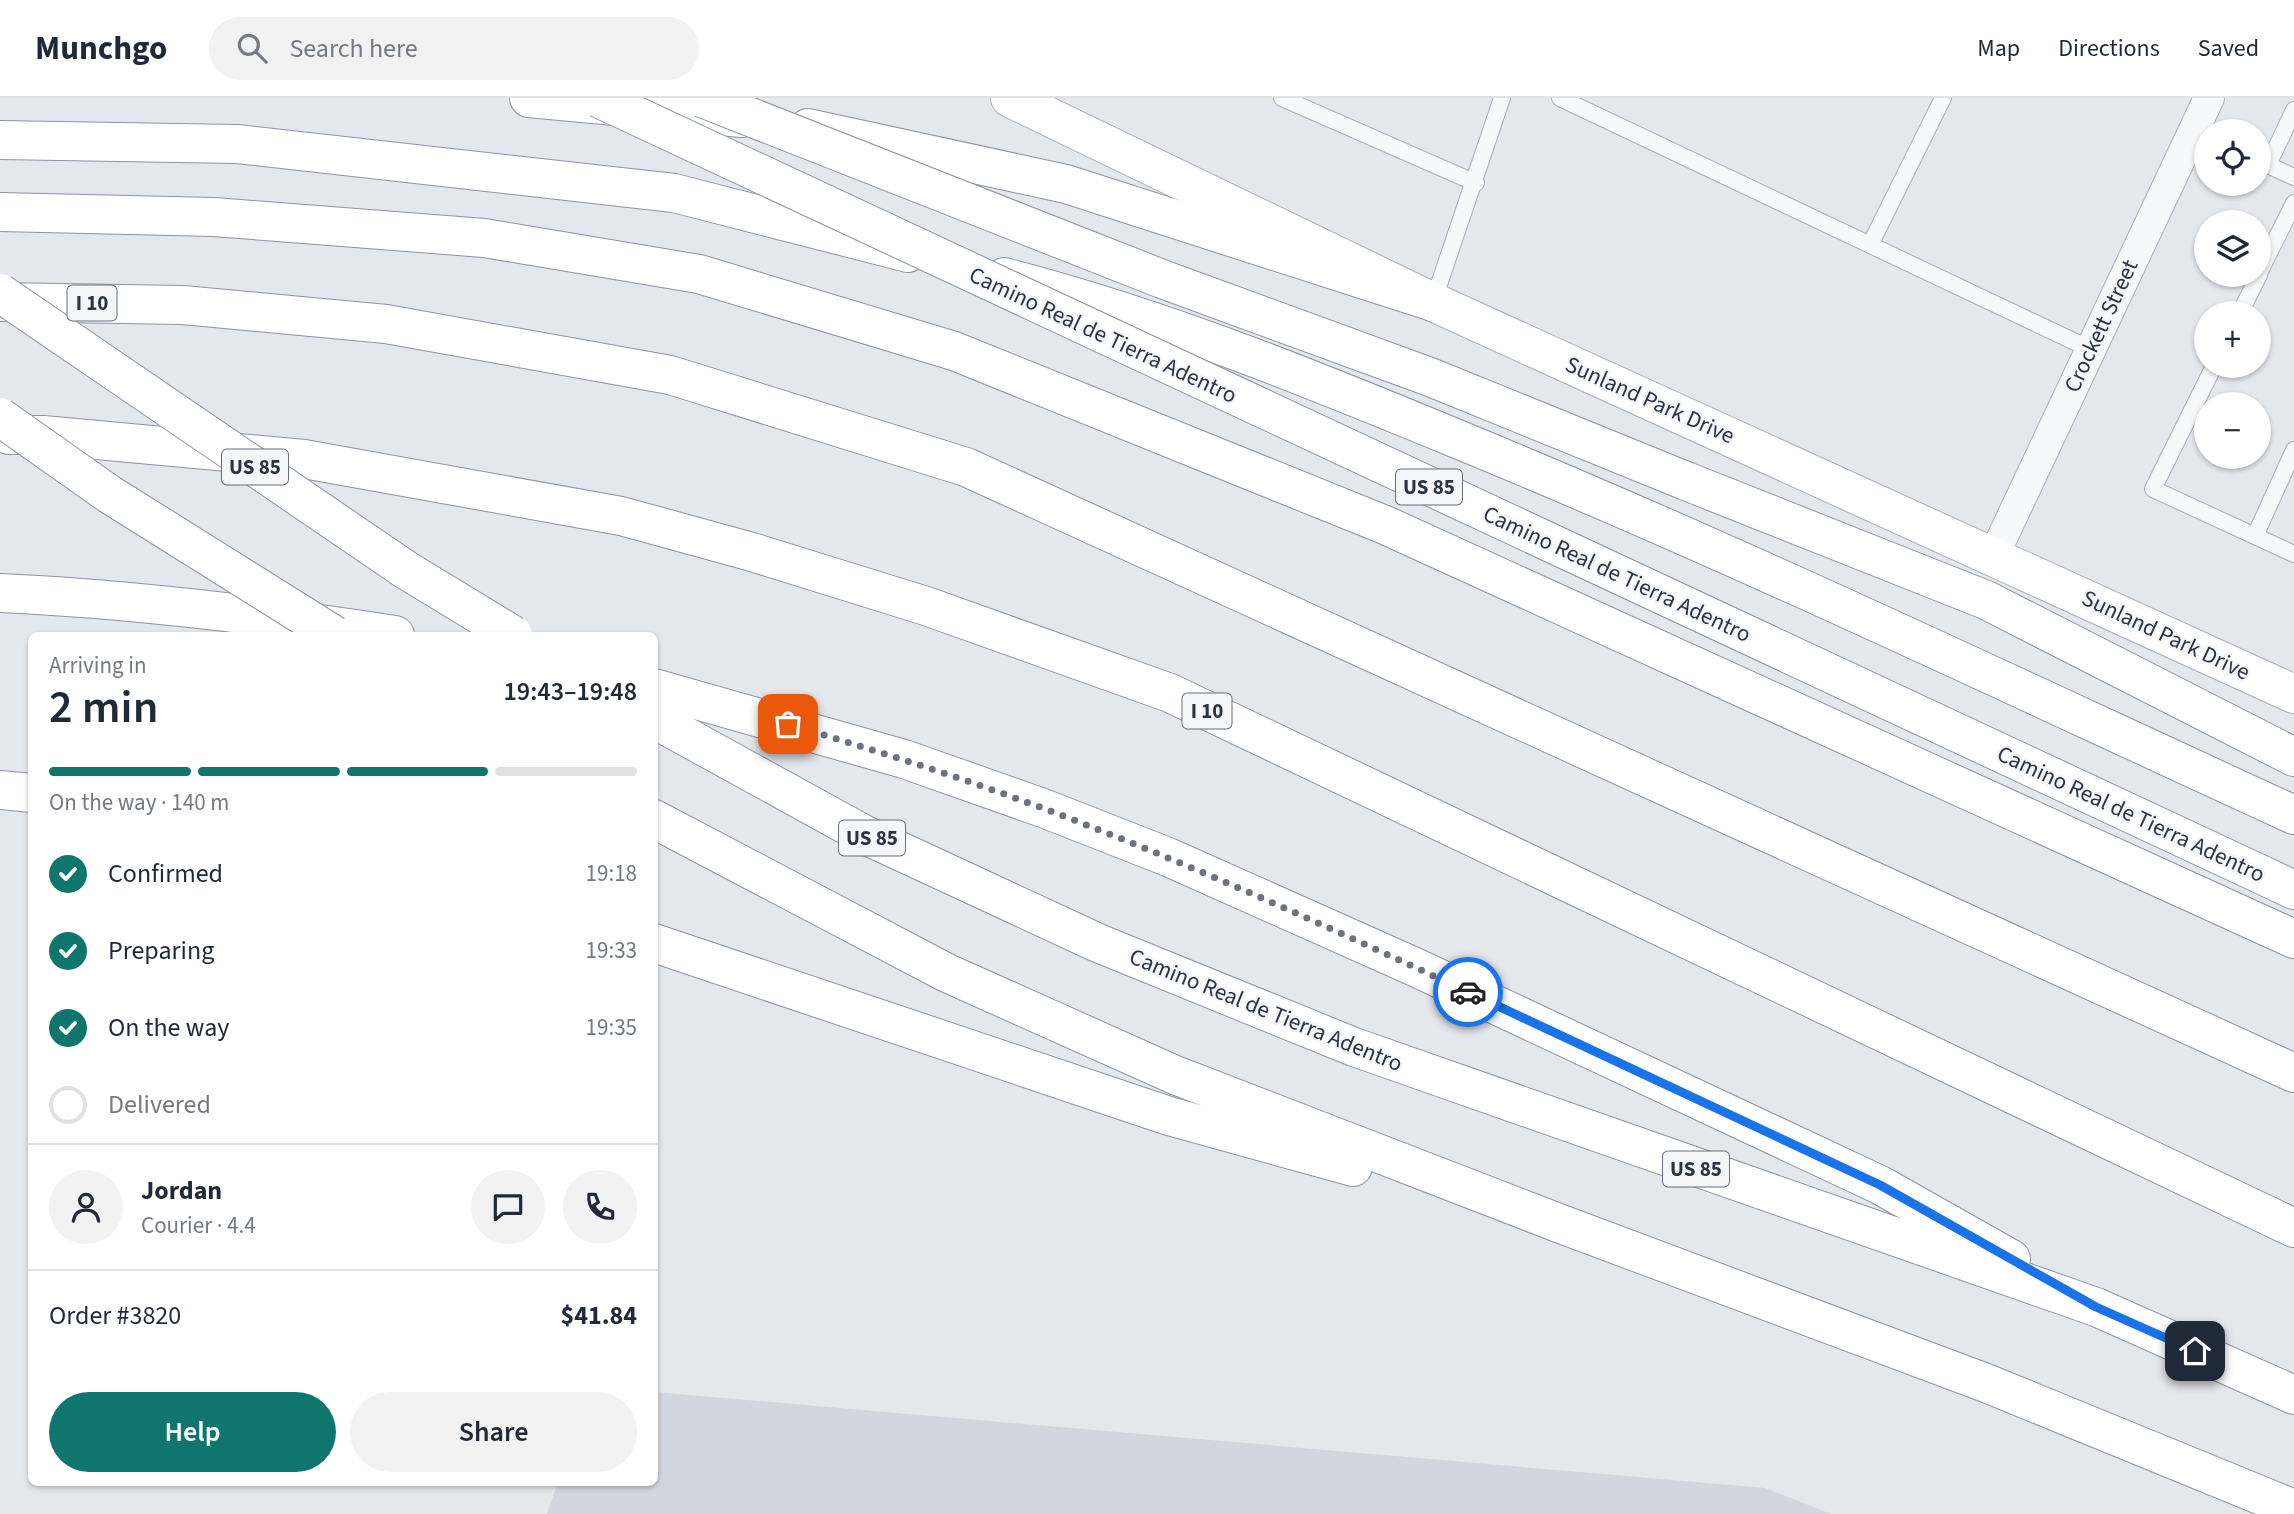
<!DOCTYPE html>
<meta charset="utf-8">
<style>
body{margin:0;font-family:"Source Sans 3",sans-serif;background:#f2f2f3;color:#1f2937;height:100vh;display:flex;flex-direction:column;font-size:26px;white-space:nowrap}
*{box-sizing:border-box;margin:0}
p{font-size:23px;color:#747a83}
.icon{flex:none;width:38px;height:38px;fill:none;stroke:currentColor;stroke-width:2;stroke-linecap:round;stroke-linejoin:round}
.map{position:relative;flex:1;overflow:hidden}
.panel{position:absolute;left:28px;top:534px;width:630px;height:854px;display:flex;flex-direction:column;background:#fff;border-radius:10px;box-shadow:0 2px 5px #0004}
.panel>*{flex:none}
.tools{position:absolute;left:2194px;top:21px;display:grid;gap:14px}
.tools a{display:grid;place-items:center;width:77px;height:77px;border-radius:50%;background:#fff;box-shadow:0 2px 5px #0004;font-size:35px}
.pin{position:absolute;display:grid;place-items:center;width:60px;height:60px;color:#fff;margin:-30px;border-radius:14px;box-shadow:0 4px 10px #0006}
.courier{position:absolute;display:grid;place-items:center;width:70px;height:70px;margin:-35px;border:5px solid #1a73e8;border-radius:50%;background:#fff;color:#222;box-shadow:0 2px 9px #0007}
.summary em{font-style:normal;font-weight:600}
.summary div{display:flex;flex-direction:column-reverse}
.summary{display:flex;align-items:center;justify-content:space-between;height:119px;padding:0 21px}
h1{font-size:46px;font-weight:600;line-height:52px}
.bar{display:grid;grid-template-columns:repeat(4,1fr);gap:10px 7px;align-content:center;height:84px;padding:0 21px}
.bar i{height:9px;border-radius:5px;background:#e0e1e3}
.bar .active{background:#0f766e}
.bar p{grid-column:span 4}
.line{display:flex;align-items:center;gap:18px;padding:0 21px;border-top:2px solid #e0e1e3}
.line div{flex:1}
.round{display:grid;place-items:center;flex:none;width:74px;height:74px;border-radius:37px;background:#f2f2f3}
ol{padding:0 21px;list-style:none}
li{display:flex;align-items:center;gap:21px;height:77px}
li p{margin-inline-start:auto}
li .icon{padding:7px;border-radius:50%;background:#0f766e;color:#fff;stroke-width:4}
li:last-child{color:#747a83}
li i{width:38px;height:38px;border:4px solid #e0e1e3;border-radius:50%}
.action{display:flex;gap:14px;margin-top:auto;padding:14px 21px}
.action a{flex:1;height:80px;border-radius:42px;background:#0f766e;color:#fff;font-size:28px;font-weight:600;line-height:80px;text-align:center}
.action a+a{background:#f2f2f3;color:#1f2937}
header{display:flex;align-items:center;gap:42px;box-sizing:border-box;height:98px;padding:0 35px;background:#fff;border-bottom:2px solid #e0e1e3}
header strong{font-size:33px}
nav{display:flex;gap:38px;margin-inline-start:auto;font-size:24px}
.search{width:490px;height:63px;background:#f2f2f3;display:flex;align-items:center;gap:18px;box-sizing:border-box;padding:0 24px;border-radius:38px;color:#747a83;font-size:26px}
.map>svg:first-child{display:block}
.built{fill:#d2d6de}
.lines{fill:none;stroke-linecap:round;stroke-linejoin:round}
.lane-casing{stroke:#a9aeb7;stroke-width:18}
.street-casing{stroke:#a9aeb7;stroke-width:32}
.secondary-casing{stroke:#a9aeb7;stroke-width:40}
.highway-casing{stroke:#8b94a3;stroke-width:40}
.lane{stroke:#f7f8fa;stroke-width:16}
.street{stroke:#f7f8fa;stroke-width:30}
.secondary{stroke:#fff;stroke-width:38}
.highway{stroke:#fff;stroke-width:38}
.highway-bridge-casing{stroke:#8b94a3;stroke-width:40;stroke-linecap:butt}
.highway-bridge{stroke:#fff;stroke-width:38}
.done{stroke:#6c737f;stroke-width:7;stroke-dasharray:0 12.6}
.route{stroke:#1a73e8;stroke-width:9}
.labels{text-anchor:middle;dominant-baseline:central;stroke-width:5;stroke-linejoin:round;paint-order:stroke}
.shield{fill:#f4f6f9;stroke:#676e7b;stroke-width:2}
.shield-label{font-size:21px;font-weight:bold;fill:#2b3445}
.street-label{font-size:23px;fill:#2b3445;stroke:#f4f6f9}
</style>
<header>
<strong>Munchgo</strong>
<div class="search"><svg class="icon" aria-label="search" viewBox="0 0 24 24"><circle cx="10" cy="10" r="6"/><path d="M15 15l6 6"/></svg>Search here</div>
<nav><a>Map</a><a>Directions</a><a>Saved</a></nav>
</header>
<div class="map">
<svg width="2294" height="1416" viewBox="0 0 2294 1416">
<rect width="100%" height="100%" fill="#e4e7ec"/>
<polygon class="built" points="655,1294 1765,1390 1831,1416 547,1416 558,1384 654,1384"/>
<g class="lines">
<defs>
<g id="lane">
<polyline points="1282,0 1476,85"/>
<polyline points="1560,0 2090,251"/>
<polyline points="2259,63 2294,79"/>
<polyline points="2268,67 2294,12"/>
<polyline points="1870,147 1943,0"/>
<polyline points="2259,175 2294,105"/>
<polyline points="1433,204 1502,0"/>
<polyline points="2240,215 2259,177"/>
<polyline points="2214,268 2153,391 2294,456"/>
<polyline points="2255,438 2294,352"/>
</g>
<polyline id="street" points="1994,457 2209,0"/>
<polyline id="secondary" points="1010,0 1433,204 2294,596"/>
<g id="highway">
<polyline points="529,0 742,20"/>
<polyline points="808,30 1066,86 1433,204"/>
<polyline points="0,42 237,46 674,95 908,155"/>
<polyline points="0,114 214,119 484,140 699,176 954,253 1385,427 2294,841"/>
<path d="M1004 179C1163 220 1315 282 1467 345 1746 460 2019 591 2294 717"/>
<polyline points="0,204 183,207 386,226 670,277 966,369 2294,975"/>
<polyline points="9,337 43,337 304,361 621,418 752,454 926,508 1170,595 2294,1130"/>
<polyline points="1686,383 1986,502 2294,659"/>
<path d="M0 495C133 501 263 517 395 537"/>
<polyline points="654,590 904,661 1043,710 1168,759 1417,870 1880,1087 2011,1161"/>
<polyline points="654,621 863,736 1098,845 1354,949 2096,1209 2294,1297"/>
<polyline points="0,692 32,695"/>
<polyline points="654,721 947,875 1175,977 1561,1126 1986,1285 2294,1411"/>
<polyline points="2260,776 2294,792"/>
<polyline points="654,845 1169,1018 1353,1069"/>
</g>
</defs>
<use href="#lane" class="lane-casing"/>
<use href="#street" class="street-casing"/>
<use href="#secondary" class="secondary-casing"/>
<use href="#highway" class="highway-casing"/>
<use href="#lane" class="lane"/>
<use href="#street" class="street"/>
<use href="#secondary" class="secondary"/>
<use href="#highway" class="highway"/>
<defs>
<g id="highway-bridge">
<polyline points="598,0 2260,776"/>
<polyline points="702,0 1162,181 1430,279 1686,383"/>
<polyline points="0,195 406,472 513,537"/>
<polyline points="0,319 109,396 334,537"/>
</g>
</defs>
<use href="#highway-bridge" class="highway-bridge-casing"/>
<use href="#highway-bridge" class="highway-bridge"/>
</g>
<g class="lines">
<path class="done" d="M788 626C874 652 960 679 1045 711 1188 765 1329 829 1468 894"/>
<polyline class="route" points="1468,894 1880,1087 2096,1209 2195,1253"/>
</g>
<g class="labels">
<g class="shield">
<rect x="67.5" y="187.5" width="49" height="35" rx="5"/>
<rect x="222" y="351.5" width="66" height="35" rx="5"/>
<rect x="1396" y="371.5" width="66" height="35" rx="5"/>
<rect x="1182.5" y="595.5" width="49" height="35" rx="5"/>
<rect x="839" y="722.5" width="66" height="35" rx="5"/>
<rect x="1663" y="1053.5" width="66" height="35" rx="5"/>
</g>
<g class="shield-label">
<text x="92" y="205">I 10</text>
<text x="255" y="369">US 85</text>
<text x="1429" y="389">US 85</text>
<text x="1207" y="613">I 10</text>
<text x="872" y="740">US 85</text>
<text x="1696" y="1071">US 85</text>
</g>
<g class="street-label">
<text transform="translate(2101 228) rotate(-65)">Crockett Street</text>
<text transform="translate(1103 237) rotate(25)">Camino Real de Tierra Adentro</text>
<text transform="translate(1650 302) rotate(24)">Sunland Park Drive</text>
<text transform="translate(1617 476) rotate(25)">Camino Real de Tierra Adentro</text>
<text transform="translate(2166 537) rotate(25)">Sunland Park Drive</text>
<text transform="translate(2131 716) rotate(25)">Camino Real de Tierra Adentro</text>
<text transform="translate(1266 912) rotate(22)">Camino Real de Tierra Adentro</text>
</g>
</g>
</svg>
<div class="tools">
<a><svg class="icon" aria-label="locate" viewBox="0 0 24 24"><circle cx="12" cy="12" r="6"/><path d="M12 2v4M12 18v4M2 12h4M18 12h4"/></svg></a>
<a><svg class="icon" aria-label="layers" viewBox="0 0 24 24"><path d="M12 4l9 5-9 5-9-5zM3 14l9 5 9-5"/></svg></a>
<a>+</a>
<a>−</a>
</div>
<div class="pin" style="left:788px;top:626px;background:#ea580c"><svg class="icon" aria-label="bag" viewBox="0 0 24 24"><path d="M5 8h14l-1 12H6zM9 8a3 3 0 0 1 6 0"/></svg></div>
<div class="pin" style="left:2195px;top:1253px;background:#1f2937"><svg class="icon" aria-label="home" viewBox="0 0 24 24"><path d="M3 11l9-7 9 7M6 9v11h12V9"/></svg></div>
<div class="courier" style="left:1468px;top:894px"><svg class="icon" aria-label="car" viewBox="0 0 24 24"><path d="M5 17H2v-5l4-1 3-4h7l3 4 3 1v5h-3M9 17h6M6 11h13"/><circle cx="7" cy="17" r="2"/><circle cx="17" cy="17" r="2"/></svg></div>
<section class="panel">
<div class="summary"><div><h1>2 min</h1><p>Arriving in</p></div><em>19:43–19:48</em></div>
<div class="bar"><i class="active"></i><i class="active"></i><i class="active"></i><i></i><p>On the way · 140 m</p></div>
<ol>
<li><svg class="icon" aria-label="check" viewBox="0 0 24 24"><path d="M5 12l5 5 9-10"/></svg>Confirmed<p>19:18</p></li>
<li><svg class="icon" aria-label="check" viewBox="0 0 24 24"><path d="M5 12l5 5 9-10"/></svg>Preparing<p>19:33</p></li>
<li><svg class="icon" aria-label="check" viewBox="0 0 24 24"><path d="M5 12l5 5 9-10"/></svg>On the way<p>19:35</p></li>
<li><i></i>Delivered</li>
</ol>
<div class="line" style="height:126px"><a class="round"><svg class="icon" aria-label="person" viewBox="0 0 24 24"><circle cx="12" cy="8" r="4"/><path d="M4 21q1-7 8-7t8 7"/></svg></a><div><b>Jordan</b><p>Courier · 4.4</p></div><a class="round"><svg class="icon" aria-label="chat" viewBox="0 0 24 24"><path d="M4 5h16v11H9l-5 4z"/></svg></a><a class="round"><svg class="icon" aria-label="phone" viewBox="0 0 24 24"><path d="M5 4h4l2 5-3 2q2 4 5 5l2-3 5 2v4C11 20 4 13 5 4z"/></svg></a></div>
<div class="line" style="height:91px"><div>Order #3820</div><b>$41.84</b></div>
<div class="action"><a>Help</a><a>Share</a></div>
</section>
</div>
